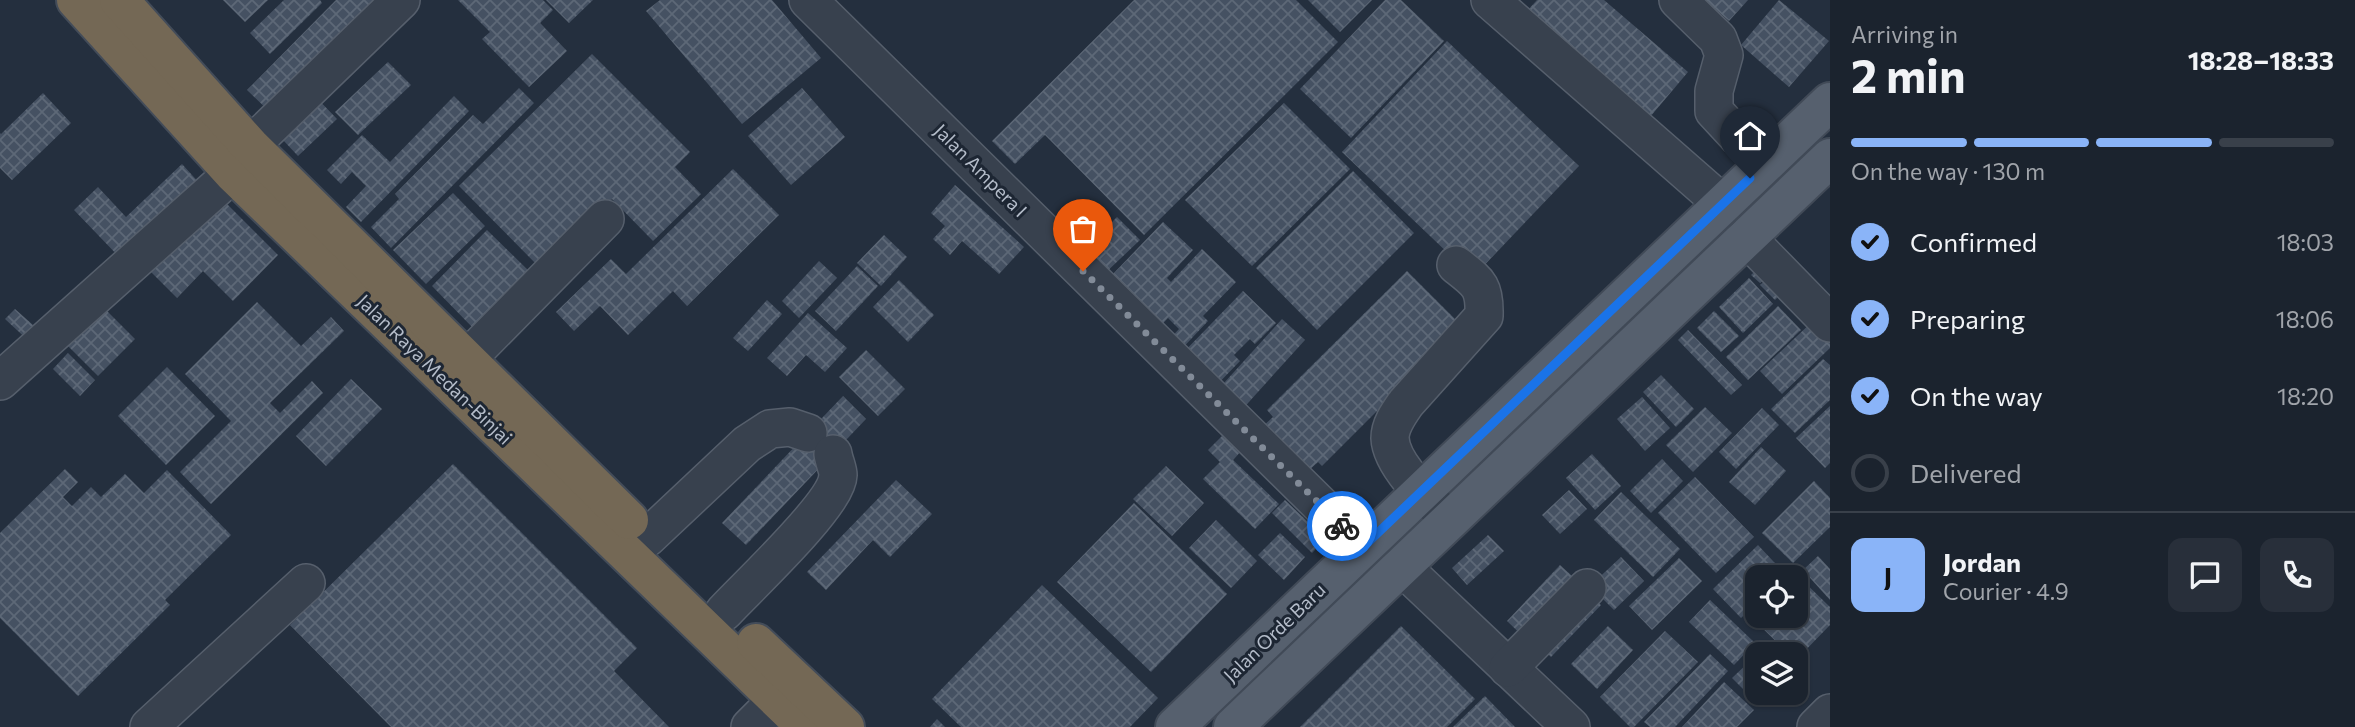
<!DOCTYPE html>
<meta charset="utf-8">
<style>
body{margin:0;font-family:Commissioner,sans-serif;background:#282f3a;color:#f1f3f6;height:100vh;display:flex;flex-direction:column;font-size:26px;white-space:nowrap}
*{box-sizing:border-box;margin:0}
p{font-size:23px;color:#a0a4aa}
.icon{flex:none;width:38px;height:38px;fill:none;stroke:currentColor;stroke-width:2;stroke-linecap:round;stroke-linejoin:round}
.map{position:relative;flex:1;overflow:hidden}
.drawer{display:flex;flex-direction:column;background:#1b232e;width:525px}
.drawer>*{flex:none}
.tools{position:absolute;left:1745px;top:565px;display:grid;gap:14px}
.tools a{display:grid;place-items:center;width:63px;height:63px;border-radius:14px;background:#1b232e;box-shadow:0 2px 5px #0004,0 0 0 2px #39404a;font-size:35px}
.pin{position:absolute;display:grid;place-items:center;width:60px;height:60px;color:#fff;margin:-72px -30px;border-radius:50% 50% 50% 0;rotate:-45deg;box-shadow:0 0 7px #0007}
.pin .icon{rotate:45deg}
.courier{position:absolute;display:grid;place-items:center;width:70px;height:70px;margin:-35px;border:5px solid #1a73e8;border-radius:50%;background:#fff;color:#222;box-shadow:0 2px 9px #0007}
.head em{font-style:normal;font-weight:700}
.head div{display:flex;flex-direction:column-reverse}
.head{display:flex;align-items:center;justify-content:space-between;height:119px;padding:0 21px}
h1{font-size:46px;font-weight:700;line-height:52px}
.bar{display:grid;grid-template-columns:repeat(4,1fr);gap:10px 7px;align-content:center;height:84px;padding:0 21px}
.bar i{height:9px;border-radius:5px;background:#39404a}
.bar .selected{background:#8ab4f8}
.bar p{grid-column:span 4}
.line{display:flex;align-items:center;gap:18px;padding:0 21px;border-top:2px solid #39404a}
.line div{flex:1}
.round{display:grid;place-items:center;flex:none;width:74px;height:74px;border-radius:14px;background:#282f3a}
ol{padding:0 21px;list-style:none}
li{display:flex;align-items:center;gap:21px;height:77px}
li p{margin-inline-start:auto}
li .icon{padding:7px;border-radius:50%;background:#8ab4f8;color:#111;stroke-width:4}
li:last-child{color:#a0a4aa}
li i{width:38px;height:38px;border:4px solid #39404a;border-radius:50%}
main{display:flex;flex:1;min-height:0}
.map>svg:first-child{display:block}
.building{fill:url(#building-cross-hatch)}
.lines{fill:none;stroke-linecap:round;stroke-linejoin:round}
.minor-casing{stroke:#565f6c;stroke-width:40}
.major-casing{stroke:#414a57;stroke-width:42}
.highway-casing{stroke:#434c59;stroke-width:42}
.minor{stroke:#38414e;stroke-width:37}
.major{stroke:#56606e;stroke-width:38}
.highway{stroke:#746855;stroke-width:38}
.done{stroke:#828b98;stroke-width:7;stroke-dasharray:0 12.6}
.route{stroke:#1a73e8;stroke-width:9}
.labels{text-anchor:middle;dominant-baseline:central;stroke-width:6;stroke-linejoin:round;paint-order:stroke}
.street-label{font-size:19px;fill:#b4bcc9;stroke:#1d2633}
</style>
<main>
<div class="map">
<svg width="1830" height="727" viewBox="0 0 1830 727">
<defs>
<pattern id="building-cross-hatch" width="8" height="8" patternUnits="userSpaceOnUse" patternTransform="scale(1.75)"><rect width="8" height="8" fill="#455162"/><path d="M0 0l8 8M0 8l8-8" fill="none" stroke="#5d6877"/></pattern>
</defs>
<rect width="100%" height="100%" fill="#242f3e"/>
<g class="building">
<polygon points="223,0 268,0 245,22"/>
<polygon points="284,0 320,0 322,3 270,54 250,33"/>
<polygon points="336,0 383,0 271,113 247,90"/>
<polygon points="458,0 543,0 553,10 540,23 567,51 529,87 482,39 490,32"/>
<polygon points="546,0 593,0 569,23"/>
<polygon points="660,0 772,0 821,58 742,124 646,11"/>
<polygon points="1134,0 1296,0 1338,42 1144,235 1045,135 1015,164 992,141"/>
<polygon points="1308,0 1372,0 1340,32"/>
<polygon points="1385,0 1401,0 1444,41 1351,138 1300,89"/>
<polygon points="1537,0 1604,0 1688,72 1650,117 1527,11"/>
<polygon points="1705,0 1748,0 1729,21"/>
<polygon points="1779,0 1829,41 1789,87 1741,45"/>
<polygon points="1447,41 1579,166 1473,277 1342,152"/>
<polygon points="592,54 690,152 675,167 701,194 653,241 612,199 541,269 459,186"/>
<polygon points="388,62 411,85 358,135 335,112"/>
<polygon points="519,88 534,103 391,248 371,227 399,199 395,194 473,115 483,124"/>
<polygon points="802,88 845,137 791,185 748,136"/>
<polygon points="311,92 337,119 298,156 283,140 296,128 285,117"/>
<polygon points="43,93 71,123 12,180 0,168 0,133 1,134"/>
<polygon points="454,96 469,111 361,222 346,207 366,186 352,172 341,184 327,170 362,135 390,162"/>
<polygon points="1284,103 1350,169 1252,266 1185,200"/>
<polygon points="182,164 202,186 123,261 74,210 98,187 126,217"/>
<polygon points="733,169 779,215 687,306 673,291 628,335 600,306 574,331 556,312 611,259 626,274"/>
<polygon points="1353,171 1414,233 1317,330 1256,268"/>
<polygon points="955,185 1024,247 999,274 962,241 950,255 933,239 945,226 931,213"/>
<polygon points="453,193 485,226 426,284 393,250"/>
<polygon points="217,194 278,255 233,301 203,271 177,298 145,266"/>
<polygon points="1117,217 1140,240 1100,278 1054,230 1069,218 1092,242"/>
<polygon points="1163,222 1193,250 1167,278 1171,282 1202,249 1236,282 1203,316 1208,321 1175,356 1164,345 1179,329 1168,318 1154,333 1123,304 1133,293 1113,274"/>
<polygon points="487,230 530,272 473,328 432,286"/>
<polygon points="884,235 907,257 881,286 857,263"/>
<polygon points="819,261 837,278 799,318 782,301"/>
<polygon points="1766,261 1774,270 1760,283 1751,275"/>
<polygon points="857,266 878,286 836,331 815,311"/>
<polygon points="1407,271 1462,326 1322,466 1318,462 1307,472 1262,427 1273,417 1267,410"/>
<polygon points="1776,272 1789,286 1775,300 1760,285"/>
<polygon points="1749,278 1773,304 1743,333 1719,307"/>
<polygon points="899,280 934,315 908,342 873,307"/>
<polygon points="1243,291 1276,323 1255,344 1250,339 1234,355 1240,361 1211,391 1177,359"/>
<polygon points="767,300 782,314 748,351 733,338"/>
<polygon points="257,302 301,346 331,317 344,331 270,403 280,413 312,381 323,393 211,504 180,472 231,421 185,374"/>
<polygon points="1778,306 1801,330 1748,380 1726,357"/>
<polygon points="104,308 135,339 98,376 67,345"/>
<polygon points="15,309 42,333 32,344 5,319"/>
<polygon points="1714,311 1739,336 1721,352 1697,328"/>
<polygon points="808,313 847,348 825,372 806,355 787,376 767,358"/>
<polygon points="1282,319 1305,340 1237,415 1214,394"/>
<polygon points="1814,320 1830,337 1830,348 1782,394 1760,371"/>
<polygon points="1688,330 1742,385 1731,395 1678,340"/>
<polygon points="866,350 905,389 878,416 839,377"/>
<polygon points="68,353 95,380 80,396 53,369"/>
<polygon points="1823,359 1830,365 1830,400 1795,433 1771,409"/>
<polygon points="167,367 215,416 166,465 118,416"/>
<polygon points="1661,375 1694,409 1676,427 1643,392"/>
<polygon points="351,379 382,409 326,466 296,436"/>
<polygon points="843,396 866,419 746,545 722,523"/>
<polygon points="1642,397 1670,428 1645,451 1617,419"/>
<polygon points="1830,406 1830,463 1825,468 1796,438"/>
<polygon points="1705,407 1732,433 1693,472 1666,445"/>
<polygon points="1762,408 1779,425 1736,469 1719,452"/>
<polygon points="1225,433 1242,450 1233,460 1279,504 1255,529 1203,479 1220,462 1208,450"/>
<polygon points="1761,447 1786,471 1755,505 1729,482"/>
<polygon points="1592,454 1621,486 1595,510 1566,478"/>
<polygon points="1662,459 1683,481 1651,513 1630,491"/>
<polygon points="453,464 637,648 614,671 669,727 391,727 290,625"/>
<polygon points="1166,466 1204,503 1172,536 1133,499"/>
<polygon points="65,469 78,482 63,497 72,506 91,487 101,497 125,474 144,493 167,470 231,535 165,600 170,605 78,696 0,618 0,533"/>
<polygon points="1695,477 1754,537 1716,573 1658,513"/>
<polygon points="896,480 932,514 890,557 873,540 826,590 807,572"/>
<polygon points="1814,481 1830,498 1830,527 1793,563 1762,533"/>
<polygon points="1569,490 1587,509 1560,534 1542,515"/>
<polygon points="1621,492 1680,549 1653,577 1594,520"/>
<polygon points="1285,500 1326,539 1312,553 1272,513"/>
<polygon points="1134,503 1227,594 1151,672 1057,582"/>
<polygon points="1216,520 1257,561 1231,588 1189,548"/>
<polygon points="1280,533 1305,557 1284,580 1258,555"/>
<polygon points="1488,535 1504,551 1467,585 1452,568"/>
<polygon points="1758,545 1786,575 1784,578 1757,578 1757,603 1741,618 1713,589"/>
<polygon points="1818,556 1830,569 1830,600 1803,570"/>
<polygon points="1621,557 1644,581 1614,610 1590,586"/>
<polygon points="1679,558 1702,581 1652,630 1629,606"/>
<polygon points="1560,565 1584,587 1530,643 1507,621"/>
<polygon points="1797,575 1830,607 1830,625 1796,660 1796,654 1789,654 1754,620 1758,616 1796,616 1796,577"/>
<polygon points="1042,585 1158,698 1130,727 961,727 932,699"/>
<polygon points="1587,591 1601,605 1551,657 1537,644"/>
<polygon points="1710,600 1755,643 1734,665 1689,622"/>
<polygon points="1401,626 1475,699 1447,727 1300,727"/>
<polygon points="1608,626 1633,650 1597,689 1571,664"/>
<polygon points="1665,631 1698,662 1634,727 1630,727 1600,697"/>
<polygon points="1767,645 1777,654 1757,654 1757,693 1767,693 1757,703 1732,678"/>
<polygon points="1710,654 1728,671 1675,727 1650,727 1644,722"/>
<polygon points="1724,682 1754,710 1737,727 1682,727"/>
<polygon points="1485,696 1515,727 1453,727"/>
<polygon points="937,719 945,727 930,727"/>
</g>
<g class="lines">
<defs>
<g id="minor">
<polyline points="808,0 1363,547"/>
<polyline points="1490,0 1723,204"/>
<polyline points="1678,0 1718,39 1724,55 1714,91 1714,111 1764,165"/>
<polyline points="250,146 401,0"/>
<polyline points="1746,237 1830,323"/>
<polyline points="467,359 605,219"/>
<polyline points="0,381 233,173"/>
<path d="M1444 514C1426 497 1391 464 1390 438 1390 425 1399 413 1406 403L1484 316C1485 286 1479 283 1456 265"/>
<polyline points="647,538 747,444 770,429 790,427 808,433"/>
<polyline points="1401,566 1571,727"/>
<path d="M724 612C746 588 837 504 838 475 838 469 834 461 833 454"/>
<polyline points="1508,668 1587,588"/>
<polyline points="149,727 306,583"/>
<polyline points="750,727 777,700"/>
<polyline points="1816,727 1830,713"/>
</g>
<g id="major">
<polyline points="1175,727 1830,102"/>
<polyline points="1233,727 1830,158"/>
</g>
<g id="highway">
<polyline points="76,0 233,173 806,727"/>
<polyline points="119,0 250,146 629,520"/>
<polyline points="756,643 845,727"/>
</g>
</defs>
<use href="#minor" class="minor-casing"/>
<use href="#major" class="major-casing"/>
<use href="#highway" class="highway-casing"/>
<use href="#minor" class="minor"/>
<use href="#major" class="major"/>
<use href="#highway" class="highway"/>
</g>
<g class="lines">
<polyline class="done" points="1083,271 1342,526"/>
<polyline class="route" points="1342,526 1363,547 1750,178"/>
</g>
<g class="labels">
<g class="street-label">
<text transform="translate(981 170) rotate(45)">Jalan Ampera I</text>
<text transform="translate(435 369) rotate(44)">Jalan Raya Medan-Binjai</text>
<text transform="translate(1274 632) rotate(-44)">Jalan Orde Baru</text>
</g>
</g>
</svg>
<div class="tools">
<a><svg class="icon" aria-label="locate" viewBox="0 0 24 24"><circle cx="12" cy="12" r="6"/><path d="M12 2v4M12 18v4M2 12h4M18 12h4"/></svg></a>
<a><svg class="icon" aria-label="layers" viewBox="0 0 24 24"><path d="M12 4l9 5-9 5-9-5zM3 14l9 5 9-5"/></svg></a>
</div>
<div class="pin" style="left:1083px;top:271px;background:#ea580c"><svg class="icon" aria-label="bag" viewBox="0 0 24 24"><path d="M5 8h14l-1 12H6zM9 8a3 3 0 0 1 6 0"/></svg></div>
<div class="pin" style="left:1750px;top:178px;background:#1f2937"><svg class="icon" aria-label="home" viewBox="0 0 24 24"><path d="M3 11l9-7 9 7M6 9v11h12V9"/></svg></div>
<div class="courier" style="left:1342px;top:526px"><svg class="icon" aria-label="bike" viewBox="0 0 24 24"><circle cx="6" cy="16" r="4"/><circle cx="18" cy="16" r="4"/><path d="M6 16l4-8h5l3 8M10 8l3 8H6M13 5h3"/></svg></div>
</div>
<section class="drawer">
<div class="head"><div><h1>2 min</h1><p>Arriving in</p></div><em>18:28–18:33</em></div>
<div class="bar"><i class="selected"></i><i class="selected"></i><i class="selected"></i><i></i><p>On the way · 130 m</p></div>
<ol>
<li><svg class="icon" aria-label="check" viewBox="0 0 24 24"><path d="M5 12l5 5 9-10"/></svg>Confirmed<p>18:03</p></li>
<li><svg class="icon" aria-label="check" viewBox="0 0 24 24"><path d="M5 12l5 5 9-10"/></svg>Preparing<p>18:06</p></li>
<li><svg class="icon" aria-label="check" viewBox="0 0 24 24"><path d="M5 12l5 5 9-10"/></svg>On the way<p>18:20</p></li>
<li><i></i>Delivered</li>
</ol>
<div class="line" style="height:126px"><b class="round" style="background:#8ab4f8;color:#111">J</b><div><b>Jordan</b><p>Courier · 4.9</p></div><a class="round"><svg class="icon" aria-label="chat" viewBox="0 0 24 24"><path d="M4 5h16v11H9l-5 4z"/></svg></a><a class="round"><svg class="icon" aria-label="phone" viewBox="0 0 24 24"><path d="M5 4h4l2 5-3 2q2 4 5 5l2-3 5 2v4C11 20 4 13 5 4z"/></svg></a></div>
</section>
</main>
